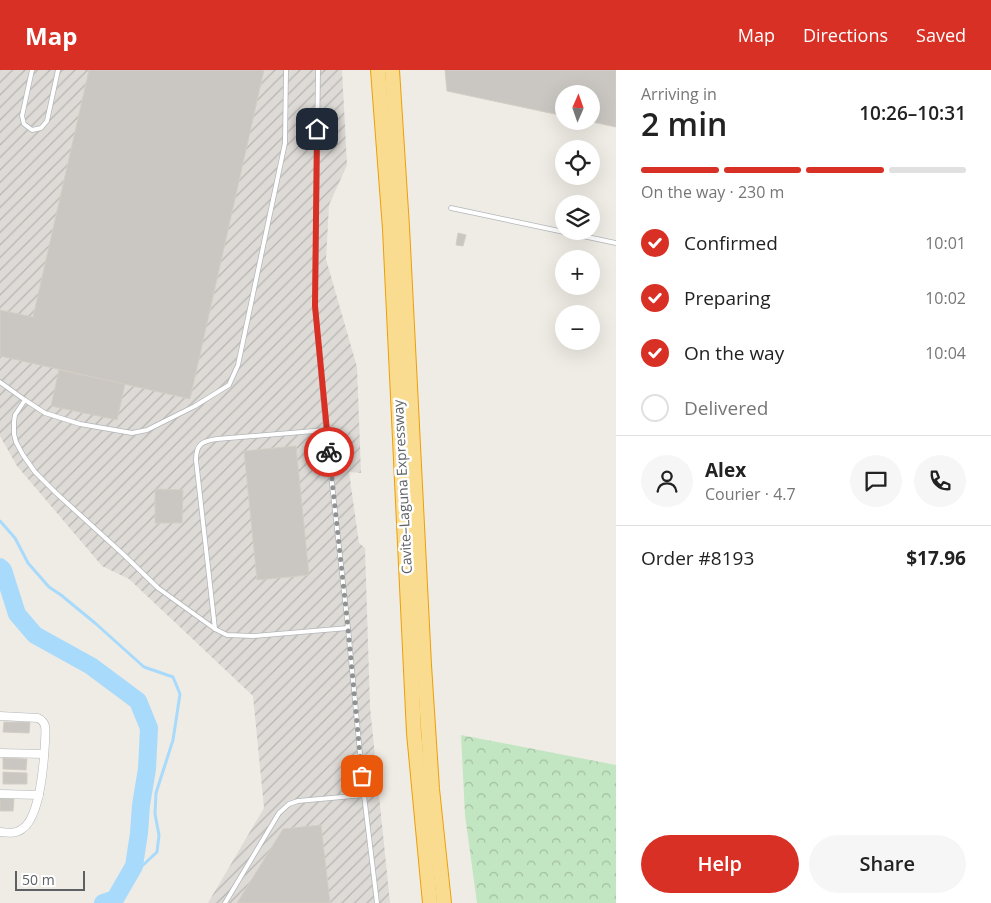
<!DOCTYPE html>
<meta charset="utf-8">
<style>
body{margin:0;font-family:"Open Sans",sans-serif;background:#f6f6f6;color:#222;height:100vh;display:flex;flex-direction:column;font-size:19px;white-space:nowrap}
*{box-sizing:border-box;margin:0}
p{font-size:16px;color:#767676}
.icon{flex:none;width:28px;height:28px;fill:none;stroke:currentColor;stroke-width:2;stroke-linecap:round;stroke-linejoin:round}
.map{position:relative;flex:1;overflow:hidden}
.drawer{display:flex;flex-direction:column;background:#fff;width:375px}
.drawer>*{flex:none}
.needle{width:32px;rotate:2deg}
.controls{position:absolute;left:555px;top:15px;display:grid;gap:10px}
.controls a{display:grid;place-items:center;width:45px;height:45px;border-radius:50%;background:#fff;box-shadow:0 5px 20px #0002;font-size:25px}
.scale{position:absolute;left:15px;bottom:12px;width:70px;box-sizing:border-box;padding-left:5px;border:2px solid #5d6165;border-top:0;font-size:14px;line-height:18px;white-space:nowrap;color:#5d6165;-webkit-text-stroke:4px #fff;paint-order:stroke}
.pin{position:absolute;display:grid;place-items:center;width:42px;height:42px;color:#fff;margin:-21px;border-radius:10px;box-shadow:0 2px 8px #0006}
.courier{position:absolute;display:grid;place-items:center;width:50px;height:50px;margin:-25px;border:4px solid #d93025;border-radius:50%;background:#fff;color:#222;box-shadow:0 1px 6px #0007}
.overview em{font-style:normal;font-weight:600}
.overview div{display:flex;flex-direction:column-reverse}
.overview{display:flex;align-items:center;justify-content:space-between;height:85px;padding:0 25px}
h1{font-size:32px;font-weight:600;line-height:38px}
.bar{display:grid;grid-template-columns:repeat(4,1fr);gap:8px 5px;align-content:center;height:60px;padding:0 25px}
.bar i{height:6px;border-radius:4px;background:#e0e0e0}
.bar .active{background:#d93025}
.bar p{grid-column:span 4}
.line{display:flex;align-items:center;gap:12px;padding:0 25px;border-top:1px solid #e0e0e0}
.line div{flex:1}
.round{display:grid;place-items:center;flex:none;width:52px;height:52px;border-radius:26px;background:#f6f6f6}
ol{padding:0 25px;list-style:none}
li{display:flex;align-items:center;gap:15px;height:55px}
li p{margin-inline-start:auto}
li .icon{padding:5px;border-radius:50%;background:#d93025;color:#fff;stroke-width:4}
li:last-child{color:#767676}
li i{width:28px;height:28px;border:2px solid #e0e0e0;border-radius:50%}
.button{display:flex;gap:10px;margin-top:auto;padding:10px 25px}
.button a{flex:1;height:58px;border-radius:30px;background:#d93025;color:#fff;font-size:20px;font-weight:600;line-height:58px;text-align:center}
.button a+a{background:#f6f6f6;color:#222}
header{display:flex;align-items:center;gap:30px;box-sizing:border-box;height:70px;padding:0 25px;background:#d93025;color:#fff}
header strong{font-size:24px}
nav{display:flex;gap:28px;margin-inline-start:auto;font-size:18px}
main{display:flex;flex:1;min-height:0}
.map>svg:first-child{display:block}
.industrial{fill:url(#industrial-furrows)}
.forest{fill:url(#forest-crowns)}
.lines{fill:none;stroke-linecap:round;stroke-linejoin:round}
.stream{stroke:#a8dafc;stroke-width:3}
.river{stroke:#a8dafc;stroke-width:18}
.building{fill:#cac7c2;stroke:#d3cec4}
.service-casing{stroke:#b2b6ba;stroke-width:5.5}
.minor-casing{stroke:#b2b6ba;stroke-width:9}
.motorway-casing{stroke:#ed9f07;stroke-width:16}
.service{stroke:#fff;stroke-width:4}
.minor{stroke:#fff;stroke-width:8}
.motorway{stroke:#fadc91;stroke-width:14}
.done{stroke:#909292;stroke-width:5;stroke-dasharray:0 9}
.route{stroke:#d93025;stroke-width:6}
.labels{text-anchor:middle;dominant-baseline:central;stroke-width:5;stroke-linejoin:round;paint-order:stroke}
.street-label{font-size:14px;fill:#5d6165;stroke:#fff}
</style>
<header>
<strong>Map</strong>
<nav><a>Map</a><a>Directions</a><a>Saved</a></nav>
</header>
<main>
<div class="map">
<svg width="616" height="833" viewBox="0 0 616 833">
<defs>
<pattern id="industrial-furrows" width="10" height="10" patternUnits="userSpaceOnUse" patternTransform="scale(1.25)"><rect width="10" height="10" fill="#dedbd7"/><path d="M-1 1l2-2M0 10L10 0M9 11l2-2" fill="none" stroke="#b7b5b2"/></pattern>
<pattern id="forest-crowns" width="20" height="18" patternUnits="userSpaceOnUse" patternTransform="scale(1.25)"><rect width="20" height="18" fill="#c3e6c2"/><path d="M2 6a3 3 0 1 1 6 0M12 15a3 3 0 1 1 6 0" fill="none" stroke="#a2bea1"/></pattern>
</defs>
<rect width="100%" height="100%" fill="#efece5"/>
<polygon class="industrial" points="0,0 342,0 347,95 329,135 326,189 357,297 361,403 349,402 359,473 365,478 370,637 390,833 208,833 264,738 253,626 129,509 102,496 17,396 0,366"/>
<polygon class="forest" points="461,665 616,695 616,833 477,833 465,745"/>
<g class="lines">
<polyline class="stream" points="0,451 15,468 28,493 49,517 61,525 95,553 144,597 173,607 180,624 173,670 156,723 155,744 159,765 157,782 125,812"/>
<polyline class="river" points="0,497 3,500 17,544 35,565 91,596 138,631 149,658 147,699 141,735 139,763 134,796 115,829 103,833"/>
</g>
<g class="building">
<polygon points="89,0 264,0 190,329 0,286 0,240 33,247"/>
<polygon points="445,0 616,0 616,57 588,51 591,51 591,24 564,24 564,46 447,21"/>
<polygon points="458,163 466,165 463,176 456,175"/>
<polygon points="59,300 125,314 117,350 51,336"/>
<polygon points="296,376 309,505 257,510 244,381"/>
<polygon points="155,419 183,420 182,453 155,453"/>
<polygon points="4,652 30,652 29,663 3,662"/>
<polygon points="3,688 27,689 26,700 3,699"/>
<polygon points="3,702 27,703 27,714 3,714"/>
<polygon points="0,728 14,728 13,741 0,741"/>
<polygon points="321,755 330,833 237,833 283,759"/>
</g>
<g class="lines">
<defs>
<g id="service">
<polyline points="32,0 22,46 24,54 32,60 41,58 47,51 58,0"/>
<polyline points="318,0 315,236 326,360 348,558 364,725 377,833"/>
<polyline points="451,138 616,173"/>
<polyline points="0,312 25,330 45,343 80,354 132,363 147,360 195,336 229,315 238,295 285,73 286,0"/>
<polyline points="25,330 15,345 14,352 14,364 16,372 23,385 35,402 56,423 123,484 158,518 215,559 227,565 253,566 348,558"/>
<path d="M215 559 196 390C196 374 202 371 217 369L326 360"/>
<polyline points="225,833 279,743 289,734 298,731 364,725"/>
</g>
<g id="minor">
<path d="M0 646 38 648C42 650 44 652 45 656 46 661 45 667 45 672 44 692 40 748 22 759 16 764 8 763 0 762"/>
<polyline points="0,683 44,684"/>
<polyline points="0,724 39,725"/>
</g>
<g id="motorway">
<polyline points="378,0 390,159 414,663 430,833"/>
<polyline points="392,0 402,157 424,595 432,719 444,833"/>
</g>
</defs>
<use href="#service" class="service-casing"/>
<use href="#minor" class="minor-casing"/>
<use href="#motorway" class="motorway-casing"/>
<use href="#service" class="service"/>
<use href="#minor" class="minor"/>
<use href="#motorway" class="motorway"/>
</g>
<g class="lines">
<polyline class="done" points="329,382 348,558 362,706"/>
<polyline class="route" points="317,59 315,236 329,382"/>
</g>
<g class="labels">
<g class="street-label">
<text transform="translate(402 417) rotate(-93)">Cavite–Laguna Expressway</text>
</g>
</g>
</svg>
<div class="controls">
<a><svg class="needle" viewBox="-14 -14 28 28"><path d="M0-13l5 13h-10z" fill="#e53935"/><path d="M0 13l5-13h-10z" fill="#767676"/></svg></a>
<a><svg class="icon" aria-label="locate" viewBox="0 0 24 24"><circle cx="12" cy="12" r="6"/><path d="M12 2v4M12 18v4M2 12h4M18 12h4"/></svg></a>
<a><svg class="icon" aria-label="layers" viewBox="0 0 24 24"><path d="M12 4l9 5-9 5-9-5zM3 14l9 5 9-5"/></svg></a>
<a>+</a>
<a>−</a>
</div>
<div class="scale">50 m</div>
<div class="pin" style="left:362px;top:706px;background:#ea580c"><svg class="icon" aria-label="bag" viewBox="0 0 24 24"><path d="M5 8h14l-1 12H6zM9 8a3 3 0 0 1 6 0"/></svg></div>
<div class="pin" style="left:317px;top:59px;background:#1f2937"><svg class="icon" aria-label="home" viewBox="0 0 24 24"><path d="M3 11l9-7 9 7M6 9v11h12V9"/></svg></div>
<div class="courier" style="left:329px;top:382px"><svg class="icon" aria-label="bike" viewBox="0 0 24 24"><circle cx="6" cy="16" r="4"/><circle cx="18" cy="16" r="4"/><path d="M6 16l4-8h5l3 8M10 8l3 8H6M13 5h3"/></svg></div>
</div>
<section class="drawer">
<div class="overview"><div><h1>2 min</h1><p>Arriving in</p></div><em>10:26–10:31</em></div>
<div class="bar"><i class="active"></i><i class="active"></i><i class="active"></i><i></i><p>On the way · 230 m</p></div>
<ol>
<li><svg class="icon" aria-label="check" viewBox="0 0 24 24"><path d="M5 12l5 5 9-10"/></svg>Confirmed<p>10:01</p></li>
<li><svg class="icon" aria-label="check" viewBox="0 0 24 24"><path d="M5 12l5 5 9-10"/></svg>Preparing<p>10:02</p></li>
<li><svg class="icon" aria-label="check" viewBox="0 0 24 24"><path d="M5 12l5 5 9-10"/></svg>On the way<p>10:04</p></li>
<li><i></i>Delivered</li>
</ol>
<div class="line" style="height:90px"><a class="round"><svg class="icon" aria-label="person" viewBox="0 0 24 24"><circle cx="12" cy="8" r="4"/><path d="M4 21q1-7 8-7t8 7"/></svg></a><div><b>Alex</b><p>Courier · 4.7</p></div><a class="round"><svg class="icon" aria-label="chat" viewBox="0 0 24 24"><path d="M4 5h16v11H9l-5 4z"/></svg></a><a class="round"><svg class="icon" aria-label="phone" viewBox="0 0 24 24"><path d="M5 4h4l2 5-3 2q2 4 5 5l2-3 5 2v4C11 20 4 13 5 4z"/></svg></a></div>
<div class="line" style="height:65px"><div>Order #8193</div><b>$17.96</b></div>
<div class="button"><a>Help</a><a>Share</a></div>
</section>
</main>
